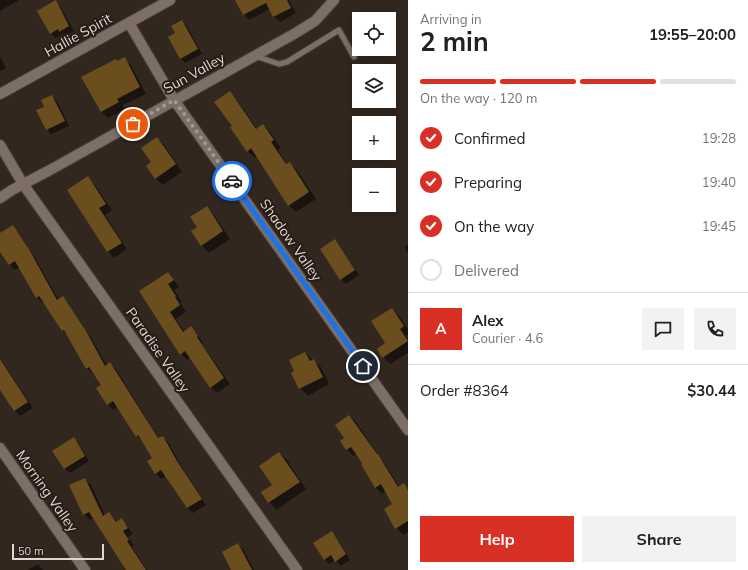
<!DOCTYPE html>
<meta charset="utf-8">
<style>
body{margin:0;font-family:Mulish,sans-serif;background:#f2f2f2;color:#202124;height:100vh;display:flex;flex-direction:column;font-size:15px;white-space:nowrap}
*{box-sizing:border-box;margin:0}
p{font-size:13px;color:#757577}
.icon{flex:none;width:22px;height:22px;fill:none;stroke:currentColor;stroke-width:2;stroke-linecap:round;stroke-linejoin:round}
.map{position:relative;flex:1;overflow:hidden}
.sheet{display:flex;flex-direction:column;background:#fff;width:340px}
.sheet>*{flex:none}
.tools{position:absolute;left:352px;top:12px;display:grid;gap:8px}
.tools a{display:grid;place-items:center;width:44px;height:44px;border-radius:0px;background:#fff;box-shadow:0 2px 10px #0003;font-size:20px}
.scale{position:absolute;left:12px;bottom:10px;width:92px;box-sizing:border-box;padding-left:4px;border:2px solid #ddd6d1;border-top:0;font-size:11px;line-height:14px;white-space:nowrap;color:#ddd6d1;-webkit-text-stroke:3px #281d16;paint-order:stroke}
.pin{position:absolute;display:grid;place-items:center;width:34px;height:34px;color:#fff;margin:-17px;border:2px solid #fff;border-radius:50%;box-shadow:0 1px 4px #0007}
.courier{position:absolute;display:grid;place-items:center;width:40px;height:40px;margin:-20px;border:3px solid #1a73e8;border-radius:50%;background:#fff;color:#222;box-shadow:0 1px 5px #0007}
.summary em{font-style:normal;font-weight:700}
.summary div{display:flex;flex-direction:column-reverse}
.summary{display:flex;align-items:center;justify-content:space-between;height:68px;padding:0 12px}
h1{font-size:26px;font-weight:700;line-height:30px}
.bar{display:grid;grid-template-columns:repeat(4,1fr);gap:6px 4px;align-content:center;height:48px;padding:0 12px}
.bar i{height:5px;border-radius:3px;background:#e0e0e0}
.bar .selected{background:#d93025}
.bar p{grid-column:span 4}
.line{display:flex;align-items:center;gap:10px;padding:0 12px;border-top:1px solid #e0e0e0}
.line div{flex:1}
.round{display:grid;place-items:center;flex:none;width:42px;height:42px;border-radius:0px;background:#f2f2f2}
ol{padding:0 12px;list-style:none}
li{display:flex;align-items:center;gap:12px;height:44px}
li p{margin-inline-start:auto}
li .icon{padding:4px;border-radius:50%;background:#d93025;color:#fff;stroke-width:4}
li:last-child{color:#757577}
li i{width:22px;height:22px;border:2px solid #e0e0e0;border-radius:50%}
.button{display:flex;gap:8px;margin-top:auto;padding:8px 12px}
.button a{flex:1;height:46px;border-radius:0px;background:#d93025;color:#fff;font-size:16px;font-weight:700;line-height:46px;text-align:center}
.button a+a{background:#f2f2f2;color:#202124}
main{display:flex;flex:1;min-height:0}
.map>svg:first-child{display:block}
.shadow{fill:#0007}
.building{fill:#6a4e1d}
.lines{fill:none;stroke-linecap:round;stroke-linejoin:round}
.service-casing{stroke:#4d433d;stroke-width:7}
.minor-casing{stroke:#4d433d;stroke-width:12}
.service{stroke:#7d6f66;stroke-width:5}
.minor{stroke:#7d6f66;stroke-width:10}
.done{stroke:#a19993;stroke-width:4;stroke-dasharray:0 7.2}
.route{stroke:#1a73e8;stroke-width:5}
.labels{text-anchor:middle;dominant-baseline:central;stroke-width:4;stroke-linejoin:round;paint-order:stroke}
.street-label{font-size:14px;fill:#ddd6d1;stroke:#281d16}
</style>
<main>
<div class="map">
<svg width="408" height="570" viewBox="0 0 408 570">
<rect width="100%" height="100%" fill="#32271f"/>
<g class="shadow">
<polygon points="0,0 19,0 0,11"/>
<polygon points="236,0 289,0 296,13 280,22 274,16 270,9 249,20 244,14"/>
<polygon points="55,2 60,6 74,31 65,36 63,34 55,38 51,33"/>
<polygon points="182,21 187,26 202,54 185,63 180,58 176,33"/>
<polygon points="0,57 6,68 0,71"/>
<polygon points="125,59 131,65 146,94 123,105 124,109 108,118 102,112 83,77"/>
<polygon points="229,93 237,100 257,129 263,125 270,132 281,148 278,150 287,164 289,163 297,170 316,199 296,212 288,205 258,156 255,158 247,151 233,127"/>
<polygon points="52,96 57,101 69,126 51,134 47,129 45,107"/>
<polygon points="157,138 164,145 182,172 163,185 155,178 152,162"/>
<polygon points="87,177 94,184 112,210 105,215 127,249 114,258 108,252 68,190"/>
<polygon points="207,208 214,215 230,239 209,253 201,245"/>
<polygon points="12,226 18,232 35,258 59,300 63,297 68,303 91,338 107,366 110,364 116,369 159,439 162,437 168,442 182,467 206,505 193,513 187,508 166,476 161,479 156,473 153,458 142,442 137,436 118,407 113,410 108,404 102,385 94,373 93,374 87,368 68,336 63,331 44,302 42,303 37,297 20,267 15,270 10,265 0,250 0,235"/>
<polygon points="335,241 339,245 359,275 346,284 341,279"/>
<polygon points="408,245 408,253 404,247"/>
<polygon points="168,273 179,287 174,290 182,302 180,303 186,312 175,319 185,332 191,328 197,334 203,343 202,344 230,384 217,393 211,387 191,357 187,360 181,354 140,291"/>
<polygon points="392,309 399,316 408,329 408,335 406,336 408,339 408,353 390,364 383,357 387,343"/>
<polygon points="305,353 321,367 329,384 308,396 300,388 296,371"/>
<polygon points="0,358 33,408 20,416 15,411 0,388"/>
<polygon points="349,416 356,422 379,456 384,462 399,487 404,485 408,489 408,532 403,535 396,528 385,510 394,504 386,491 382,494 375,487 363,464 357,454 353,456 347,449 345,438"/>
<polygon points="74,438 78,443 89,461 70,473 65,469 54,451"/>
<polygon points="279,453 287,460 306,489 277,510 269,502 263,492 273,485"/>
<polygon points="85,479 91,485 105,515 109,513 117,522 122,519 127,525 133,534 128,537 134,546 132,547 147,570 127,570 94,518 90,520 84,514"/>
<polygon points="332,533 336,537 350,560 341,566 335,560 329,564 324,559"/>
<polygon points="238,545 244,550 254,570 232,570"/>
<polygon points="38,564 43,570 28,570"/>
</g>
<g class="building">
<polygon points="56,0 69,26 59,32 58,29 50,34 37,11"/>
<polygon points="235,0 287,0 291,8 273,17 266,3 243,15"/>
<polygon points="182,20 198,49 180,59 168,37 175,33 171,26"/>
<polygon points="125,57 140,87 117,99 119,102 101,112 81,77 116,59 117,61"/>
<polygon points="230,91 256,129 263,124 274,140 271,142 286,164 290,162 309,192 288,206 251,148 247,152 230,127 232,126 214,102"/>
<polygon points="52,95 65,121 46,130 36,110 44,107 41,100"/>
<polygon points="157,137 176,164 155,179 146,166 151,162 141,148"/>
<polygon points="88,176 106,204 99,208 122,243 107,252 67,190"/>
<polygon points="207,206 223,231 201,246 191,231 197,227 190,217"/>
<polygon points="13,225 30,251 57,300 63,296 86,331 105,366 110,362 158,438 163,436 177,461 202,499 187,508 161,470 155,474 147,461 152,458 138,435 136,437 113,401 107,405 96,388 101,385 89,367 86,369 64,330 62,331 39,296 36,298 15,261 9,265 0,252 0,233"/>
<polygon points="335,239 355,270 340,280 320,249"/>
<polygon points="168,272 174,280 168,284 176,296 175,297 180,305 170,312 183,332 191,326 198,336 197,337 224,378 210,388 185,351 180,355 139,291"/>
<polygon points="392,308 404,326 400,329 408,341 382,358 377,349 385,343 371,321"/>
<polygon points="305,352 310,361 314,359 323,377 299,389 291,373 294,371 289,360"/>
<polygon points="0,359 28,402 14,411 0,390"/>
<polygon points="349,415 377,454 378,454 398,487 404,483 408,490 408,521 395,529 384,509 392,504 381,484 375,488 361,464 362,463 351,447 346,450 340,441 344,438 335,425"/>
<polygon points="74,437 85,456 64,469 52,451"/>
<polygon points="279,452 300,482 268,503 261,492 272,485 259,466"/>
<polygon points="85,478 103,516 109,512 116,522 122,518 128,528 123,531 129,540 127,541 146,570 126,570 89,512 83,515 69,485"/>
<polygon points="332,531 346,554 335,562 331,555 324,560 313,543"/>
<polygon points="238,543 252,570 231,570 222,552"/>
</g>
<g class="lines">
<defs>
<polyline id="service" points="255,56 279,64 287,62 339,30 354,57"/>
<g id="minor">
<polyline points="129,23 174,100 408,430"/>
<polyline points="0,94 170,0"/>
<polyline points="0,145 23,184 297,570"/>
<polyline points="0,198 12,190 50,170 294,34 315,21 334,0"/>
<polyline points="0,448 85,570"/>
</g>
</defs>
<use href="#service" class="service-casing"/>
<use href="#minor" class="minor-casing"/>
<use href="#service" class="service"/>
<use href="#minor" class="minor"/>
</g>
<g class="lines">
<polyline class="done" points="133,124 174,100 232,181"/>
<polyline class="route" points="232,181 363,366"/>
</g>
<g class="labels">
<g class="street-label">
<text transform="translate(78 35) rotate(-29)">Hallie Spirit</text>
<text transform="translate(194 73) rotate(-29)">Sun Valley</text>
<text transform="translate(291 240) rotate(55)">Shadow Valley</text>
<text transform="translate(158 350) rotate(55)">Paradise Valley</text>
<text transform="translate(47 491) rotate(55)">Morning Valley</text>
</g>
</g>
</svg>
<div class="tools">
<a><svg class="icon" aria-label="locate" viewBox="0 0 24 24"><circle cx="12" cy="12" r="6"/><path d="M12 2v4M12 18v4M2 12h4M18 12h4"/></svg></a>
<a><svg class="icon" aria-label="layers" viewBox="0 0 24 24"><path d="M12 4l9 5-9 5-9-5zM3 14l9 5 9-5"/></svg></a>
<a>+</a>
<a>−</a>
</div>
<div class="scale">50 m</div>
<div class="pin" style="left:133px;top:124px;background:#ea580c"><svg class="icon" aria-label="bag" viewBox="0 0 24 24"><path d="M5 8h14l-1 12H6zM9 8a3 3 0 0 1 6 0"/></svg></div>
<div class="pin" style="left:363px;top:366px;background:#1f2937"><svg class="icon" aria-label="home" viewBox="0 0 24 24"><path d="M3 11l9-7 9 7M6 9v11h12V9"/></svg></div>
<div class="courier" style="left:232px;top:181px"><svg class="icon" aria-label="car" viewBox="0 0 24 24"><path d="M5 17H2v-5l4-1 3-4h7l3 4 3 1v5h-3M9 17h6M6 11h13"/><circle cx="7" cy="17" r="2"/><circle cx="17" cy="17" r="2"/></svg></div>
</div>
<section class="sheet">
<div class="summary"><div><h1>2 min</h1><p>Arriving in</p></div><em>19:55–20:00</em></div>
<div class="bar"><i class="selected"></i><i class="selected"></i><i class="selected"></i><i></i><p>On the way · 120 m</p></div>
<ol>
<li><svg class="icon" aria-label="check" viewBox="0 0 24 24"><path d="M5 12l5 5 9-10"/></svg>Confirmed<p>19:28</p></li>
<li><svg class="icon" aria-label="check" viewBox="0 0 24 24"><path d="M5 12l5 5 9-10"/></svg>Preparing<p>19:40</p></li>
<li><svg class="icon" aria-label="check" viewBox="0 0 24 24"><path d="M5 12l5 5 9-10"/></svg>On the way<p>19:45</p></li>
<li><i></i>Delivered</li>
</ol>
<div class="line" style="height:72px"><b class="round" style="background:#d93025;color:#fff">A</b><div><b>Alex</b><p>Courier · 4.6</p></div><a class="round"><svg class="icon" aria-label="chat" viewBox="0 0 24 24"><path d="M4 5h16v11H9l-5 4z"/></svg></a><a class="round"><svg class="icon" aria-label="phone" viewBox="0 0 24 24"><path d="M5 4h4l2 5-3 2q2 4 5 5l2-3 5 2v4C11 20 4 13 5 4z"/></svg></a></div>
<div class="line" style="height:52px"><div>Order #8364</div><b>$30.44</b></div>
<div class="button"><a>Help</a><a>Share</a></div>
</section>
</main>
